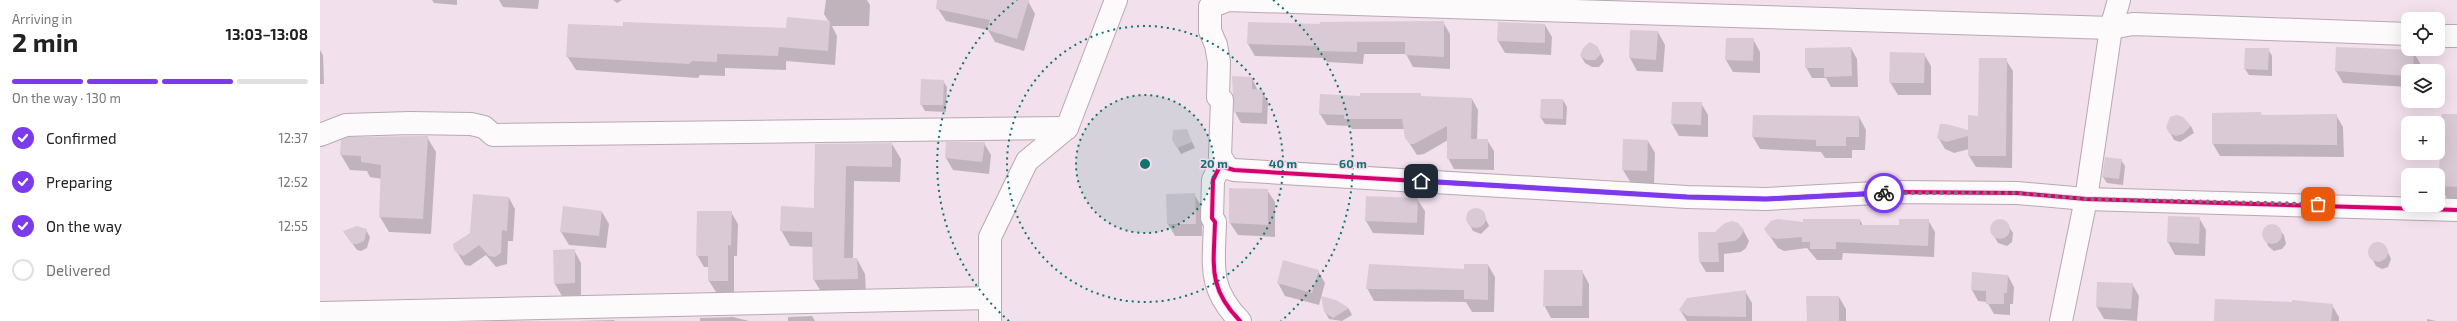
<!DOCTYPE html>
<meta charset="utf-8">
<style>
body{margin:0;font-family:"Exo 2",sans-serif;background:#f2f2f2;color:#222;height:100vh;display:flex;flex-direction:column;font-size:15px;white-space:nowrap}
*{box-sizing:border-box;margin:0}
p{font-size:13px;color:#767676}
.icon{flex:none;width:22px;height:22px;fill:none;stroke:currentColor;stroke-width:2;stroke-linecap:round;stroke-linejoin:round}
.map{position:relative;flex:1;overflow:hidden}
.drawer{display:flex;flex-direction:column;background:#fff;width:320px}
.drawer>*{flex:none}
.controls{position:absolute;left:2081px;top:12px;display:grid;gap:8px}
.controls a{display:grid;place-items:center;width:44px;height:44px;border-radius:8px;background:#fff;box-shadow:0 4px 16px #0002;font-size:20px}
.pin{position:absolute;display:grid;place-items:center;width:34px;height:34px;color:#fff;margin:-17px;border-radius:8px;box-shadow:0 2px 6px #0006}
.courier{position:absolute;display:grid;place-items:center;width:40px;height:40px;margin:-20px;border:3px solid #7c3aed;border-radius:50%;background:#fff;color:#222;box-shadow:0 1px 5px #0007}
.headline em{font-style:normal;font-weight:700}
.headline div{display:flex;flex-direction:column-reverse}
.headline{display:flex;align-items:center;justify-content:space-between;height:68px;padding:0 12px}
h1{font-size:26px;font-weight:700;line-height:30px}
.bar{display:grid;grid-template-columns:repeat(4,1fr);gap:6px 4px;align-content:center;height:48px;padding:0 12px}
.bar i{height:5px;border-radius:3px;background:#e0e0e0}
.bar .selected{background:#7c3aed}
.bar p{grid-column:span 4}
ol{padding:0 12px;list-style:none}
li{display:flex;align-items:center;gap:12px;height:44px}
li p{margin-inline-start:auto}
li .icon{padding:4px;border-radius:50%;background:#7c3aed;color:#fff;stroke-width:4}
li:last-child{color:#767676}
li i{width:22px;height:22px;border:2px solid #e0e0e0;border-radius:50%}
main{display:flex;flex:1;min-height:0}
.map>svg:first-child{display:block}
.shadow{fill:#0003}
.building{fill:#d9cad6}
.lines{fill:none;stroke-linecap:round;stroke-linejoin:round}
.minor-casing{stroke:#b8a8b2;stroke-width:24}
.minor{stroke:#fdfafc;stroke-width:22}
.cycleway-casing{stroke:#fad8ee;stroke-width:6}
.cycleway{stroke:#d6006c;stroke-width:4}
.done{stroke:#82707c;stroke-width:4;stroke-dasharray:0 7.2}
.route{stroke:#7c3aed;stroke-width:5}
.ring{fill:none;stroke:#0f766e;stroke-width:2;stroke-dasharray:2 4}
.centre{fill:#0f766e;stroke:#fad8ee;stroke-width:2}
.ring-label{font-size:12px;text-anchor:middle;font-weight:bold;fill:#0f766e;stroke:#fad8ee;stroke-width:3;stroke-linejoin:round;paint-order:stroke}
</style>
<main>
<section class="drawer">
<div class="headline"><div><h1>2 min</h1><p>Arriving in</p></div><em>13:03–13:08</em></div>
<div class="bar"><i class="selected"></i><i class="selected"></i><i class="selected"></i><i></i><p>On the way · 130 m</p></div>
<ol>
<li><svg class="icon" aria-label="check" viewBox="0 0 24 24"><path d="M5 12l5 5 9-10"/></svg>Confirmed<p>12:37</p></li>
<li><svg class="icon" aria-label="check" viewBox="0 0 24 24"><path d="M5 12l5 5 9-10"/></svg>Preparing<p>12:52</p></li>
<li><svg class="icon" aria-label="check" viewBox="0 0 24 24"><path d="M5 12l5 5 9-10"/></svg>On the way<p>12:55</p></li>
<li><i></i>Delivered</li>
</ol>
</section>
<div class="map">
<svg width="2137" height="321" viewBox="0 0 2137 321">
<rect width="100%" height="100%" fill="#f2e0ec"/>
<g class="shadow">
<polygon points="112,0 137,0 137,5 114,3"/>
<polygon points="179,0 219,0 218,9 183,7"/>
<polygon points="293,0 302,0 297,3"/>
<polygon points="506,0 547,0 550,5 549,26 512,26 517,36 515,65 466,61 466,70 405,68 405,76 380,75 378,78 256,70 247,56 467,29 509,22 504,14"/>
<polygon points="620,0 708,1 715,14 704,51 675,42 668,30 626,21 618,9"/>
<polygon points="1123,22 1130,34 1130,69 1093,67 1086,54 1044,54 1043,64 1007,62 1004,58 935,56 928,44 1001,25"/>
<polygon points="1225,25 1232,37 1231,55 1185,53 1178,41"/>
<polygon points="1311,31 1338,32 1345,45 1343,72 1317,71 1310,58"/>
<polygon points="1433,39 1440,52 1440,73 1413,72 1406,60"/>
<polygon points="1277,46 1284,61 1279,67 1272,67 1265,63 1261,56"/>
<polygon points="1531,48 1537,59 1538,87 1511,87 1506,78 1492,78 1486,67"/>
<polygon points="1948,49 1952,56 1952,76 1929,75 1925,69"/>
<polygon points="0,50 3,55 4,84 0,84"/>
<polygon points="2093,51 2100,63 2100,71 2088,71 2088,87 2023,83 2016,71"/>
<polygon points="1604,54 1611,66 1611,95 1578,95 1570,82"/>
<polygon points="1686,60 1693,71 1692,168 1656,167 1649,156 1649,149 1634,153 1625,149 1618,137 1649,131 1659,117"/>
<polygon points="913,77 932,78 938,91 942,91 948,102 947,124 921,123 915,112"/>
<polygon points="623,81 627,87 626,112 605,111 601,104"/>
<polygon points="1100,94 1102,97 1152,99 1158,110 1157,140 1167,140 1174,151 1174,170 1134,169 1128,158 1128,140 1104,154 1097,155 1086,138 1085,129 1032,129 1030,126 1007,125 1000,114 1041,97"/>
<polygon points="1243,100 1247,107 1246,125 1225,124 1221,118"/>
<polygon points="1353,103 1381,103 1388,115 1388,137 1359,136 1352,124"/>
<polygon points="1941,113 1942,116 2016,115 2023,127 2024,157 1900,156 1893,144"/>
<polygon points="1539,117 1546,130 1545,150 1532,150 1532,158 1505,158 1501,152 1440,149 1433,137"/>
<polygon points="2137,121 2137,199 2127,198 2119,186 2121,158 2118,147 2121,134"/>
<polygon points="1871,126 1874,133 1860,142 1854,140 1847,127"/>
<polygon points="866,130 875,148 861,154 853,140"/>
<polygon points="107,137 116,152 111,234 69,232 60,217 62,179 50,177 47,171 30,170 21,155"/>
<polygon points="1304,140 1328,141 1335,153 1334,183 1311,183 1303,170"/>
<polygon points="664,143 671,155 669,174 633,170 626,158"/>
<polygon points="572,144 581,159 580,182 534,181 533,259 537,259 545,274 546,294 503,295 494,280 493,247 470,246 461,230 494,209 496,145"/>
<polygon points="1801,160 1805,166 1803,185 1787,183 1783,177"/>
<polygon points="947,190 955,202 955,237 918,235 910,223"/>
<polygon points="874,194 882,207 882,236 855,236 848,224 847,195"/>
<polygon points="189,198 195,209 193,241 188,241 187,264 176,267 166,255 150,266 145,265 135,249"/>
<polygon points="1097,199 1105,211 1104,235 1053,233 1046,221"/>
<polygon points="244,207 282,212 289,224 286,248 249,245 241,232"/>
<polygon points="1155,209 1163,213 1169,226 1161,234 1153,231 1147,220 1149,212"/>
<polygon points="411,212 418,224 417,256 414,256 414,292 396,292 389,281 389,267 384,267 377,255"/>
<polygon points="1848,217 1879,218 1886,230 1885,256 1855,255 1848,242"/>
<polygon points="1540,220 1543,226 1580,226 1608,220 1615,232 1614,257 1523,253 1522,260 1497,260 1487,248 1464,251 1458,248 1445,229 1484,223"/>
<polygon points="1677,220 1686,222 1693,233 1692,242 1687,246 1678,243 1671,231 1672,225"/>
<polygon points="1955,225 1964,235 1966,244 1962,249 1954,251 1948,246 1943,232 1946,227"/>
<polygon points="46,230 50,237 47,248 41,251 37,250 24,232"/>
<polygon points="1423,230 1429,241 1426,248 1421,252 1404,254 1404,272 1386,272 1380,262 1396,233"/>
<polygon points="2058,242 2065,246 2071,259 2068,267 2062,269 2056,266 2049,253 2052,244"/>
<polygon points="254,250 261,263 261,295 242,296 235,284"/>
<polygon points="1168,265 1175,277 1174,312 1152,312 1146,302 1054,301 1047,288"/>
<polygon points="998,271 1005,283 999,305 965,296 958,283"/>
<polygon points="1262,271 1269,284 1269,318 1231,318 1224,305"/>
<polygon points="1688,276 1694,287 1693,304 1690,304 1690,315 1674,314 1667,302 1658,301 1652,290"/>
<polygon points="1812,284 1819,296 1817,321 1784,319 1777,307"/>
<polygon points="1425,291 1432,303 1432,321 1367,321 1360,310"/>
<polygon points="1519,297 1526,309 1526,321 1488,321"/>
<polygon points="1015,301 1029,309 1032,315 1022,321 1009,319 1005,312"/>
<polygon points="2012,305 2019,317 2019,321 1895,321"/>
<polygon points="492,316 495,321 468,321 468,317"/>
<polygon points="413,317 429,321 380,321 380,318"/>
<polygon points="2107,319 2116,321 2107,321"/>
<polygon points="294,320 295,321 258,321"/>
</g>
<g class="building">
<polygon points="617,0 709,0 697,39 667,30 670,20 616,9"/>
<polygon points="467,17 510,21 508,51 459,47 458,56 397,54 397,62 372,61 369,64 246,57 248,24 303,26 303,22 466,28"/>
<polygon points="1124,21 1124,57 1085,55 1085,42 1037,42 1037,52 999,51 999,46 927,44 928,22 1000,24 1000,22"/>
<polygon points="1178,22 1225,24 1225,43 1177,41"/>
<polygon points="1310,30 1338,31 1336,60 1309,58"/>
<polygon points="1406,38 1434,38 1433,61 1405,60"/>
<polygon points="1270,42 1277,46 1281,54 1275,60 1267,60 1260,56 1263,48"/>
<polygon points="1531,47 1532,76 1504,77 1504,68 1485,68 1485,48"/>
<polygon points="2016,47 2094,50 2093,71 2088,71 2088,76 2015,71"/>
<polygon points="1925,48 1949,48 1948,70 1924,69"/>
<polygon points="1570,52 1605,53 1604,83 1569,83"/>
<polygon points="1659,58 1687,58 1686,156 1648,156 1648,136 1626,142 1617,138 1620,124 1626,124 1648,130 1648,115 1658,116"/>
<polygon points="912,76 932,77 932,89 943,90 942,113 914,112"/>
<polygon points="601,79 624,80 623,105 600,105"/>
<polygon points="1040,93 1101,93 1101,96 1152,98 1151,139 1168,139 1168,159 1127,159 1127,126 1094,144 1090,144 1085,138 1082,119 1024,119 1024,115 999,114 1000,94 1040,96"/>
<polygon points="1221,99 1243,99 1243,119 1220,118"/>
<polygon points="1352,102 1382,102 1381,125 1351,124"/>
<polygon points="1941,112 1941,115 2017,114 2017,145 1892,144 1892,113"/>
<polygon points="2122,114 2137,114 2137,187 2118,186 2120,153 2118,152 2118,133 2121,133"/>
<polygon points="1433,115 1539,116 1539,137 1526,137 1526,146 1496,146 1496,140 1432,137"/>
<polygon points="1857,115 1863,117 1871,126 1863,134 1856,136 1849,133 1846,127 1850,117"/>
<polygon points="867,129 872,142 857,148 852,140 853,130"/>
<polygon points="108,136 103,219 59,217 61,165 41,162 41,156 20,155 21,140 29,137"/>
<polygon points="1303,139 1328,140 1327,171 1302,170"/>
<polygon points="626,142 665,142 662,162 625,158"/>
<polygon points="572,143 572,167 526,166 524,258 537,258 538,279 493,280 492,232 460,231 461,206 494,208 495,144"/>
<polygon points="1785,157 1802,159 1799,179 1782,177"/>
<polygon points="909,188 948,189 948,225 909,223"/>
<polygon points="875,193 876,224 847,224 846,194"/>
<polygon points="153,194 189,197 187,231 182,230 181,253 175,257 169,256 159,245 144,256 138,254 134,250 133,244 150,233"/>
<polygon points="1046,196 1098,198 1097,223 1045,221"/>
<polygon points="243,206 282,211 279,236 240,232"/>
<circle cx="1156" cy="218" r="10"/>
<polygon points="377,211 412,211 411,246 408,245 408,281 388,281 388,256 376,256"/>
<polygon points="1848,216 1880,217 1879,244 1847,242"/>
<circle cx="1680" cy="229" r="10"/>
<polygon points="1458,219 1483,222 1483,219 1540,219 1540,225 1579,225 1579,219 1609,219 1608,246 1516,242 1516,249 1490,249 1490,242 1482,242 1482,237 1457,239 1450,237 1444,229 1451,221"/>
<polygon points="1412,221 1418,223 1424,230 1420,237 1415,241 1398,243 1399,262 1379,262 1378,232 1395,232 1405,223"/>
<circle cx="1952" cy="234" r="10"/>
<polygon points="37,226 47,229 44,241 37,244 32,244 23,231"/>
<circle cx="2058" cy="252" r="10"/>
<polygon points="255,249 255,283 234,284 233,250"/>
<polygon points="963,260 999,270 992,293 957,283"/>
<polygon points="1049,264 1144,269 1144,264 1168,264 1168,300 1144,299 1144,290 1046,289"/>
<polygon points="1224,270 1263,270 1262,306 1223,306"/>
<polygon points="1652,272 1688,275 1687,293 1684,293 1684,304 1666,304 1666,291 1651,290"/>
<polygon points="1777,282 1813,283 1811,309 1776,307"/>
<polygon points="1426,290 1426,317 1368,316 1359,310 1367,298"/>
<polygon points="1001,296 1016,300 1029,308 1013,318 1004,312"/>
<polygon points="1486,296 1519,296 1519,321 1487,321"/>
<polygon points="1895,299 1972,302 1972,300 2013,304 2011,321 1894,321"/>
</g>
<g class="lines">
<defs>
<g id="minor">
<polyline points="890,7 908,0 1791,28 1813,24 2088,34"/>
<polyline points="890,7 890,31 896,45 899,62 898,97 902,100 900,156 907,167"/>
<polyline points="2118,36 2137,36"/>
<polyline points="0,135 26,125 90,123 151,124 164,127 173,135 747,128"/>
<polyline points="0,313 669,298"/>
<polyline points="670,321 670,237 707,161 747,128 796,0"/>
<path d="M920 321C887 287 894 265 895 222L892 218 893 180 900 166 914 170 1367 197 1446 199 1574 192 1697 193 1766 199 2137 210"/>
<polyline points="1741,321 1766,199 1791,28 1799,0"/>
</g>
</defs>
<use href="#minor" class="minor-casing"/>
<use href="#minor" class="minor"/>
<defs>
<path id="cycleway" d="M920 321C887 287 894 265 895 222L892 218 893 180 900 166 914 170 1367 197 1446 199 1574 192 1697 193 1766 199 2137 210"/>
</defs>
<use href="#cycleway" class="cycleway-casing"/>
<use href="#cycleway" class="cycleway"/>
</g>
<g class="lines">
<polyline class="done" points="1564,193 1697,193 1766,199 1998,204"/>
<polyline class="route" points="1101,181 1367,197 1446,199 1564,193"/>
</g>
<circle cx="825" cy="164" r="69" fill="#0f766e" fill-opacity=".12"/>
<g class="ring">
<circle cx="825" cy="164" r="69"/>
<circle cx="825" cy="164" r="138"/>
<path d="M689 321A208 208 0 0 1 697 0M953 0A208 208 0 0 1 961 321"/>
</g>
<circle cx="825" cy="164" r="6" class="centre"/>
<g class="ring-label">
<text x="894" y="168">20 m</text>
<text x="963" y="168">40 m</text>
<text x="1033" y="168">60 m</text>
</g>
</svg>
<div class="controls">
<a><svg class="icon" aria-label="locate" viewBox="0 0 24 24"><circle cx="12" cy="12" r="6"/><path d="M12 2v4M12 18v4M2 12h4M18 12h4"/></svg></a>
<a><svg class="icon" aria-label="layers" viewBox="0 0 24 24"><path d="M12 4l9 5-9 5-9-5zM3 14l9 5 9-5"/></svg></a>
<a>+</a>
<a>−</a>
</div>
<div class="pin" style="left:1998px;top:204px;background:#ea580c"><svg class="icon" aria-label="bag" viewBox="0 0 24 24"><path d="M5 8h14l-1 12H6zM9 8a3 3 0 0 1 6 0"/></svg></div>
<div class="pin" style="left:1101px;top:181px;background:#1f2937"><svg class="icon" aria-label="home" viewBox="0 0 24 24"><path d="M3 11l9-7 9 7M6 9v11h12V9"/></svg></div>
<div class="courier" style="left:1564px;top:193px"><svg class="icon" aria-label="bike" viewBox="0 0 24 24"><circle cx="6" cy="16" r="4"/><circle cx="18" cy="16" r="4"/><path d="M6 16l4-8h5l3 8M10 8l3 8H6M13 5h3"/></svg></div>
</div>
</main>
